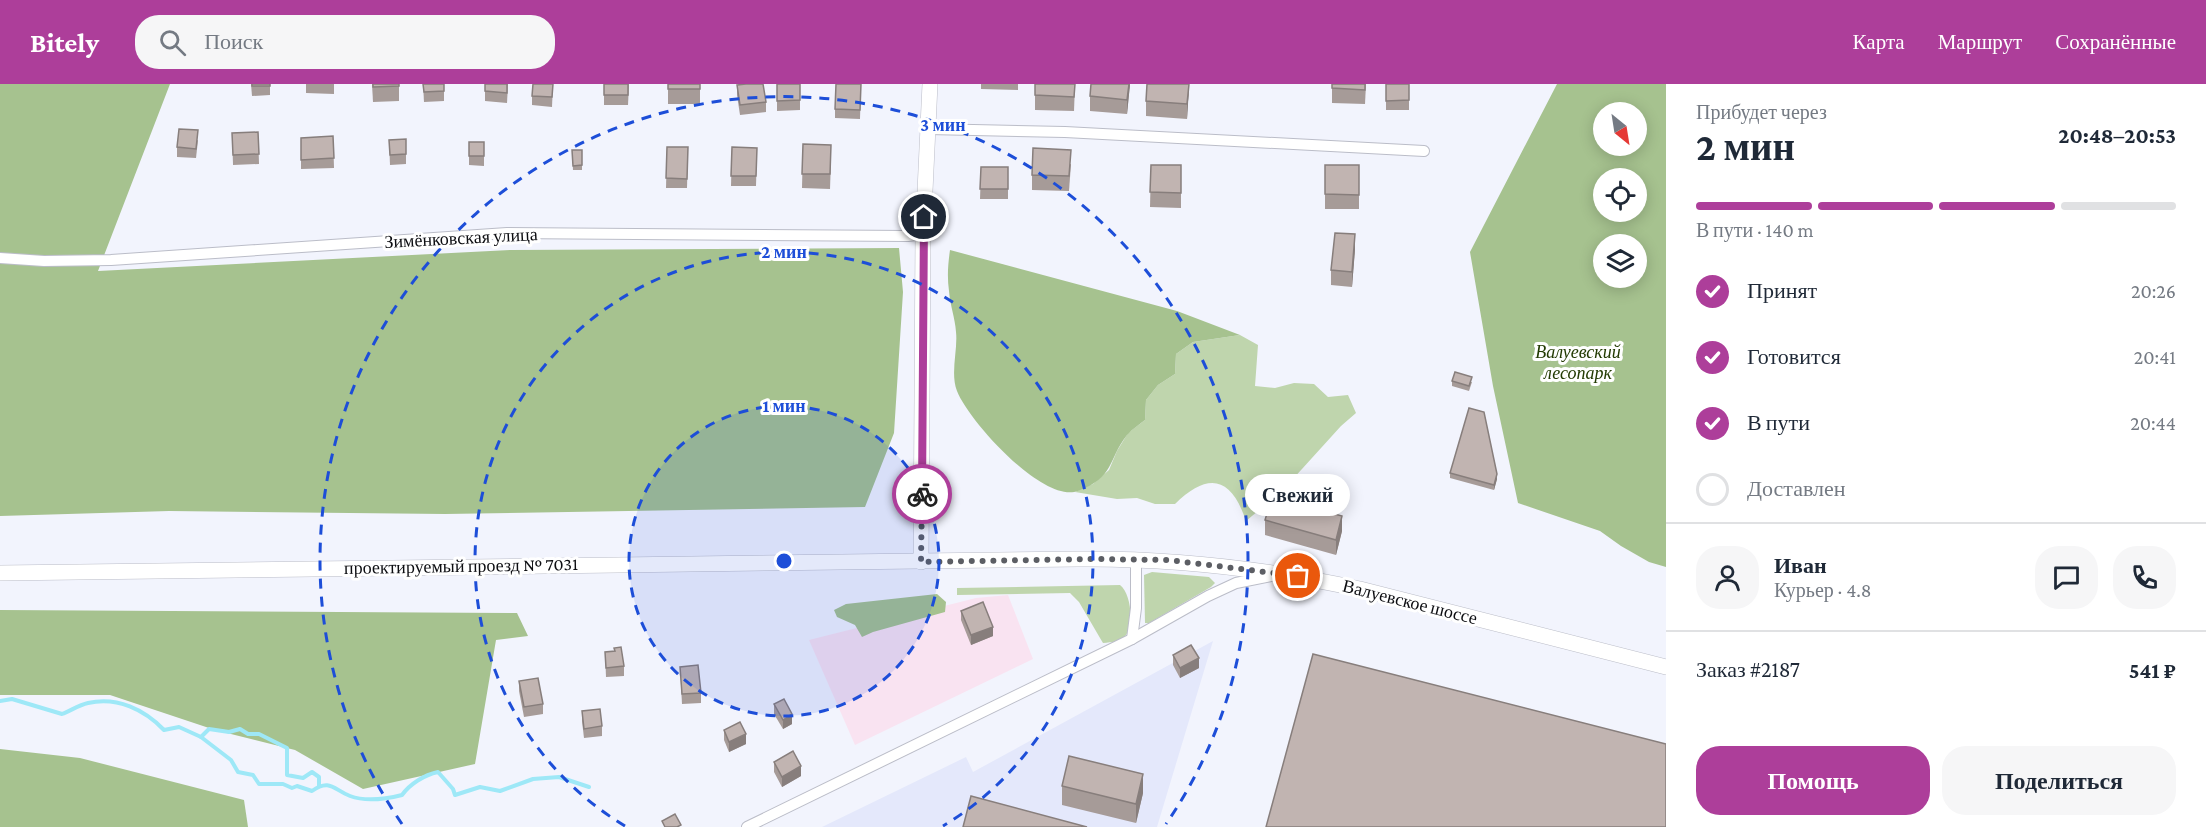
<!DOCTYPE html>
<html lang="ru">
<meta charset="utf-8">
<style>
body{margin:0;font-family:"Crimson Pro",serif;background:#f6f6f7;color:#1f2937;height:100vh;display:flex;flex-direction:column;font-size:22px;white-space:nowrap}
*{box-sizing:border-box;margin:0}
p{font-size:20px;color:#747a83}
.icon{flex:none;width:33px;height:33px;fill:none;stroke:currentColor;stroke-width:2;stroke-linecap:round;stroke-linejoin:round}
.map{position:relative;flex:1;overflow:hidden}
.panel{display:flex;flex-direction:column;background:#fff;width:540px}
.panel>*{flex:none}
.needle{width:39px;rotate:150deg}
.controls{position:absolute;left:1593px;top:18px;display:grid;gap:12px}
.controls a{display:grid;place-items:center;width:54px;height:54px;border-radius:50%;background:#fff;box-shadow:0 3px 15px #0003;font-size:30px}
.pin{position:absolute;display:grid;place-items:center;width:51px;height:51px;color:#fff;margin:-26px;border:3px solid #fff;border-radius:50%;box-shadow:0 2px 6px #0007}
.courier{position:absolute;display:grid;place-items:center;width:60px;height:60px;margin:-30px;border:4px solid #ad3e9a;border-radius:50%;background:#fff;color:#222;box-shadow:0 2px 8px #0007}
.bubble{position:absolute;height:42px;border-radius:21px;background:#fff;box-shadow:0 3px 15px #0003;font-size:20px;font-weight:700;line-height:42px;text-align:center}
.headline em{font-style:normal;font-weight:700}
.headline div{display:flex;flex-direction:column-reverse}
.headline{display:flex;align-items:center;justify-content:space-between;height:102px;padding:0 30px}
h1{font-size:39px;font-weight:700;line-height:45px}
.bar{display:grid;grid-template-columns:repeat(4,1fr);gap:9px 6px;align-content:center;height:72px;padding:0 30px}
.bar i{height:8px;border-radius:4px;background:#e0e1e3}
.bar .active{background:#ad3e9a}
.bar p{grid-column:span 4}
.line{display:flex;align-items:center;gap:15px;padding:0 30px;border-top:2px solid #e0e1e3}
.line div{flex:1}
.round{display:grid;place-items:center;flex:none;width:63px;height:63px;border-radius:24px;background:#f6f6f7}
ol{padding:0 30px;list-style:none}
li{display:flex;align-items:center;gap:18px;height:66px}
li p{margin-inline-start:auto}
li .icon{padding:6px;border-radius:50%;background:#ad3e9a;color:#fff;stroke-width:4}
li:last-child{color:#747a83}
li i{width:33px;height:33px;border:3px solid #e0e1e3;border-radius:50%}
.button{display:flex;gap:12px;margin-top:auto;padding:12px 30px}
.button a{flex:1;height:69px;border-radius:24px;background:#ad3e9a;color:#fff;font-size:24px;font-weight:700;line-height:69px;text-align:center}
.button a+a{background:#f6f6f7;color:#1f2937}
header{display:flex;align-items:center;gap:36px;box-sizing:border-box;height:84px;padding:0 30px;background:#ad3e9a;color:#fff}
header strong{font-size:28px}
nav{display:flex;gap:33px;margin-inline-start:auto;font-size:21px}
.search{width:420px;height:54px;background:#f6f6f7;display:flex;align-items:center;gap:15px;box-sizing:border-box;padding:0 21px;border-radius:24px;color:#747a83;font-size:22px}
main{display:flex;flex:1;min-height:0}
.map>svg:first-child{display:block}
.built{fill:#e4e8fb}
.industrial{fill:#f9e3f1}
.green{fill:#bfd5ad}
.forest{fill:#a6c28f;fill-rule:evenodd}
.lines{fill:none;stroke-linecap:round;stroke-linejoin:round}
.stream{stroke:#9ee8f7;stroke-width:4}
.street-casing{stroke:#bbbdc8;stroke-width:12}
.secondary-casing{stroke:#bbbdc8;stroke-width:16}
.street{stroke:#fff;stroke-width:10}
.secondary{stroke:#fff;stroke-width:15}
.wall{fill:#a69b98}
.shaded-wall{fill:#877e7c}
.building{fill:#c1b4b1;stroke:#877e7c;stroke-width:1.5}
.done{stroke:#5c5e64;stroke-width:6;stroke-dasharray:0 10.8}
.route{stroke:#ad3e9a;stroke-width:8}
.ring{fill:none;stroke:#1d4ed8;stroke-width:3;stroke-dasharray:10 8}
.labels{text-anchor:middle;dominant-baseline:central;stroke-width:6;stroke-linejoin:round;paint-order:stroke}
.street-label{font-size:18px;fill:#0c0d11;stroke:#fff}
.park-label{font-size:18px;font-style:italic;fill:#233b03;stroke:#fff}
.centre{fill:#1d4ed8;stroke:#fff;stroke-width:3}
.ring-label{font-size:18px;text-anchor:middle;font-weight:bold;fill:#1d4ed8;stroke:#fff;stroke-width:6;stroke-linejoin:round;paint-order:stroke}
</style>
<header>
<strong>Bitely</strong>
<div class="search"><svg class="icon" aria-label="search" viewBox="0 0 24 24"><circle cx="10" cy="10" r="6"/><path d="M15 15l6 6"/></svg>Поиск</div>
<nav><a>Карта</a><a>Маршрут</a><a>Сохранённые</a></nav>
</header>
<main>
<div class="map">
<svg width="1666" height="743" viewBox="0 0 1666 743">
<rect width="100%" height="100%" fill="#f2f4fd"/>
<polygon class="built" points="1213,557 1157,743 822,743 966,673 973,688"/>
<polygon class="industrial" points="1008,511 1033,575 855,661 809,556 976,514"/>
<g class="green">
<path d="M1240 251 1258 261 1255 302 1275 304 1294 299 1314 300 1328 313 1348 311 1356 329 1341 342 1282 407 1246 437C1231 392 1208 388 1175 420H1155L1137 414 1117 415 1075 408 1093 400 1109 386 1117 367 1128 349 1145 336 1146 316 1158 301 1175 290 1176 270 1193 258Z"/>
<polygon points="1152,488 1209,493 1215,499 1211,503 1149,539 1145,539 1144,491"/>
<path d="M1120 501C1131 509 1134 540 1126 551 1121 558 1112 558 1103 559L1100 554 1079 518 1070 509 957 511V504Z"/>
</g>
<g class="forest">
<polygon points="0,0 170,0 98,187 510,166 899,164 903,208 894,349 865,423 445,430 169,427 0,432"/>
<path d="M1557 0H1666V483L1649 478 1621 462 1600 447 1518 419 1493 302 1470 168ZM1604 28H1636V62H1604ZM1604 94H1636V128H1604ZM1604 160H1636V194H1604Z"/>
<path d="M950 166 1177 227 1240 251 1193 258 1176 270 1175 290 1158 301 1146 316 1145 336C1139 341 1132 345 1127 351 1107 377 1115 393 1078 407 1043 420 968 336 957 307 950 289 958 266 956 248 955 234 950 221 949 207 947 193 948 180 950 166Z"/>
<polygon points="937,510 946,518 945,528 873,548 862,553 855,541 837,533 834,526 846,520"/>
<polygon points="0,526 517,529 528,552 496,556 475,680 363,705 295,666 215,646 110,611 0,611"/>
<polygon points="0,665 80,674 244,716 248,743 0,743"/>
</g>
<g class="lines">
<g class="stream">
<path d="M0 617 12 615 62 630C70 627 79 621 88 619 117 612 145 626 164 646L179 643 201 653 231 676 238 688 253 691 259 700H283L292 704 297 702 312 707C330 694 334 706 350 712 366 718 386 715 402 711 410 700 424 691 438 688L453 705 455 711 480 703 500 707 533 695 559 693 589 703"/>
<polyline points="201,653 209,645 229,648 240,645 248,650 259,650 287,664 287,691 303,694 312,688 319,693 319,702"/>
</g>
<defs>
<g id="street">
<polyline points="928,45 1065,48 1424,67"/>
<polyline points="0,174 44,177 111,176 507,149 908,152 923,150"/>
<polyline points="1132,555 1136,524 1136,475"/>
<polyline points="747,743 1132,555 1208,512 1236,499 1271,492"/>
</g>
<g id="secondary">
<polyline points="921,478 923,150 930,0"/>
<path d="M0 489 1078 475C1173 474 1267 485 1360 505L1666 583"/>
</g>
</defs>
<use href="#street" class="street-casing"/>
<use href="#secondary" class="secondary-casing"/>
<use href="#street" class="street"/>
<use href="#secondary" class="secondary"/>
</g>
<g class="wall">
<polygon points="251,0 270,0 270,11 252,12"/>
<polygon points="306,0 334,0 334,10 306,9"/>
<polygon points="372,0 399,0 399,17 373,18"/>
<polygon points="423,0 444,0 444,17 424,18"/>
<polygon points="485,0 508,0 507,19 485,17"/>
<polygon points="553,0 552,23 532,21 532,12"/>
<polygon points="604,0 629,0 628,21 604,21"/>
<rect x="668" y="0" width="32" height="20"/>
<polygon points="777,0 800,0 800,26 777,27"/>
<polygon points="861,0 860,35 835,34 835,25"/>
<polygon points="981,0 1018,0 1018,6 981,5"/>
<polygon points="1035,0 1075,0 1074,27 1035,26"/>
<polygon points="1130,0 1127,30 1090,27 1090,12"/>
<polygon points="1189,0 1187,35 1146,32 1146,17"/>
<polygon points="1332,0 1366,0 1365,20 1332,19"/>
<rect x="1386" y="0" width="23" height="26"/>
<polygon points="737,1 766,18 766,28 740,31 737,11"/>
<polygon points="258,48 259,80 233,81 232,49"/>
<polygon points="333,52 334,84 301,85 301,54"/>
<polygon points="406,55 406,80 390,81 389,56"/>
<polygon points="198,56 196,74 177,73 177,63"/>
<polygon points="469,58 484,58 484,82 469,81"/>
<polygon points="803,60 831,76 830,105 802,104"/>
<polygon points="667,63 688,63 687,104 666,104"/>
<polygon points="732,63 757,64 756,102 731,102"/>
<polygon points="572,66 582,66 582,86 573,86"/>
<polygon points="1071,80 1069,107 1032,106 1032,91"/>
<polygon points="1151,81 1181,81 1181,124 1150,123"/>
<rect x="1325" y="81" width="34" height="44"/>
<polygon points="981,83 1008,83 1008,115 980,115"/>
<polygon points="1355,165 1352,203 1331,201 1331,186"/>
<polygon points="1452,297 1472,298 1469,307 1452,302"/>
<polygon points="1450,389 1497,395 1494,406 1450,394"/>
<polygon points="1265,436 1342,447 1336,471 1265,451"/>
<polygon points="961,527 993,552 971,561 961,536"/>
<polygon points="605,568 624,582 624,592 606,593"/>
<polygon points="1173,571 1199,584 1180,594 1173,581"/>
<polygon points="680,583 701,609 701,619 682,620"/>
<polygon points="519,597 543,620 543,630 524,633 519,607"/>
<polygon points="774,620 792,640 783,645 774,630"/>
<polygon points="582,627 602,642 602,652 584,654 582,637"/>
<polygon points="724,646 746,660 729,668 724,656"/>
<polygon points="774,678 801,692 782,703 774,688"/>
<polygon points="1062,702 1143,709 1136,739 1062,721"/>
</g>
<g class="shaded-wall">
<polygon points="1129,0 1130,0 1127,30 1127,16"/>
<polygon points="1189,0 1189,5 1187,35 1187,20"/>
<polygon points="1355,150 1355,165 1352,203 1352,188"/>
<polygon points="1497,390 1497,395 1494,406 1494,401"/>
<polygon points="1342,432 1342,447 1336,471 1336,456"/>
<polygon points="993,543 993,552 971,561 971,551"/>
<polygon points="1199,574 1199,584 1180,594 1180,584"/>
<polygon points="792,630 792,640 783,645 783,636"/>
<polygon points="746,650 746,660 729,668 729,658"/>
<polygon points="801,682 801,692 782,703 782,693"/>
<polygon points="1143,690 1143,709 1136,739 1136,720"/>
</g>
<g class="building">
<rect x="252" y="0" width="18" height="2"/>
<polygon points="373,0 399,0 399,2 373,3"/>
<polygon points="423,0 444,0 444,7 424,8"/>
<polygon points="485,0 507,0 507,9 485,7"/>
<polygon points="533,0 553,0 552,13 532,12"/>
<rect x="604" y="0" width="24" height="11"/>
<rect x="668" y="0" width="32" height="5"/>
<polygon points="746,0 763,0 766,18 740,21 737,1"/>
<polygon points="777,0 800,0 800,16 777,17"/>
<polygon points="836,0 861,0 860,26 835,25"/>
<polygon points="1035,0 1075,0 1074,13 1035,11"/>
<polygon points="1091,0 1129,0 1127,16 1090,12"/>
<polygon points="1147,0 1189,0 1187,20 1146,17"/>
<polygon points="1332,0 1365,0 1365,6 1332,4"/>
<polygon points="1386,0 1409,0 1409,16 1386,17"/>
<polygon points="179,45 198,46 196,65 177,63"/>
<polygon points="258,48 259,70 233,71 232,49"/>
<polygon points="333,52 334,74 301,76 301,54"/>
<polygon points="406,55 406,70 390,71 389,56"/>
<rect x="469" y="58" width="15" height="14"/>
<polygon points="803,60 831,61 830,90 802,90"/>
<polygon points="667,63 688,63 687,95 666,94"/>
<polygon points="732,63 757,64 756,92 731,92"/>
<polygon points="1033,64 1071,66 1069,92 1032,91"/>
<polygon points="572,66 582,66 582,81 573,82"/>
<polygon points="1151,81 1181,81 1181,109 1150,108"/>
<polygon points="1325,81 1359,81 1359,111 1325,110"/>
<polygon points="981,83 1008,83 1008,105 980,105"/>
<polygon points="1335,149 1355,150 1352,188 1331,186"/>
<polygon points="1455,288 1472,293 1469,302 1452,297"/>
<polygon points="1469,324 1484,328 1497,390 1494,401 1450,389"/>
<polygon points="1272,413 1342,432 1336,456 1265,436"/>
<polygon points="983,518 993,543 971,551 961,527"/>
<polygon points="1191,561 1199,574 1180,584 1173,571"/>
<polygon points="621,563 624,582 606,584 605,568 615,567 614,564"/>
<polygon points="1313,570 1666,660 1666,743 1266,743"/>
<polygon points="698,581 701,609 682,610 680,583"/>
<polygon points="538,594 543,620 524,623 519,597"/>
<polygon points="784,615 792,630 783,636 774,620"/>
<polygon points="600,625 602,642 584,645 582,627"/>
<polygon points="740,638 746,650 729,658 724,646"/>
<polygon points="793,667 801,682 782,693 774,678"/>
<polygon points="1069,672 1143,690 1136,720 1062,702"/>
<polygon points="971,712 1087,743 963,743"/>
<polygon points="675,730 681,741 677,743 665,743 662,737"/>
</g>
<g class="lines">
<polyline class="done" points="922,410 921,478 1092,475 1168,476 1298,492"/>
<polyline class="route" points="922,410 924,133"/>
</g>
<circle cx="784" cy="477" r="155" fill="#1d4ed8" fill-opacity=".12"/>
<g class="ring">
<circle cx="784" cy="477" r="155"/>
<path d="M625 742A309 309 0 1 1 943 742"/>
<path d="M402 740A464 464 0 1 1 1166 740"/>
</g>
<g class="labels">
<g class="street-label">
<text transform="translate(461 154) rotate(-3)">Зимёнковская улица</text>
<text transform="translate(461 482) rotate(-1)">проектируемый проезд № 7031</text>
<text transform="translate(1410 518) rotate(14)">Валуевское шоссе</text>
</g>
<g class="park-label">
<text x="1578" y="268">Валуевский<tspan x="1578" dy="21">лесопарк</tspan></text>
</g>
</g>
<circle cx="784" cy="477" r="9" class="centre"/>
<g class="ring-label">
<text x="943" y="47">3 мин</text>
<text x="784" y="174">2 мин</text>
<text x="784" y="328">1 мин</text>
</g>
</svg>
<div class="controls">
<a><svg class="needle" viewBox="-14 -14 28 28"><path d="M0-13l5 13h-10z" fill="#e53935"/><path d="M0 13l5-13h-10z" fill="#747a83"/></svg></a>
<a><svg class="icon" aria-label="locate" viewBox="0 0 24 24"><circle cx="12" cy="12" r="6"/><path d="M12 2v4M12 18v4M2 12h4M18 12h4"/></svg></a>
<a><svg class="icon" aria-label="layers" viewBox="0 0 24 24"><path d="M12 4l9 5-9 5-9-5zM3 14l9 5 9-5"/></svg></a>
</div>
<div class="pin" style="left:1298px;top:492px;background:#ea580c"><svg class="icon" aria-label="bag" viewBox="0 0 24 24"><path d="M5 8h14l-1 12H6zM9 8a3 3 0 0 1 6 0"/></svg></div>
<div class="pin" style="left:924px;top:133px;background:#1f2937"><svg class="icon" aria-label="home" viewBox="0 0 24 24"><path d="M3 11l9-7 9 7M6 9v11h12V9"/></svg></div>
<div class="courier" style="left:922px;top:410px"><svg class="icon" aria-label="bike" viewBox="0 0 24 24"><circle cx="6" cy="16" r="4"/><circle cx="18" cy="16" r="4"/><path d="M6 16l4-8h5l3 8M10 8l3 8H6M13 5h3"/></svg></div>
<div class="bubble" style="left:1245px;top:390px;width:105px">Свежий</div>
</div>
<section class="panel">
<div class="headline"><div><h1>2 мин</h1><p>Прибудет через</p></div><em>20:48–20:53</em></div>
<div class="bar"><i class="active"></i><i class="active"></i><i class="active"></i><i></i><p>В пути · 140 m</p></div>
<ol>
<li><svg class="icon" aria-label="check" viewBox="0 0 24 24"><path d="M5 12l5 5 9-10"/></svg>Принят<p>20:26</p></li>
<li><svg class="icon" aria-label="check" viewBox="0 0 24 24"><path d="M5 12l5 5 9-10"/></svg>Готовится<p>20:41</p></li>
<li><svg class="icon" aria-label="check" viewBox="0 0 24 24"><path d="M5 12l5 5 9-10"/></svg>В пути<p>20:44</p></li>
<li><i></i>Доставлен</li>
</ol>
<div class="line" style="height:108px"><a class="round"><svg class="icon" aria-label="person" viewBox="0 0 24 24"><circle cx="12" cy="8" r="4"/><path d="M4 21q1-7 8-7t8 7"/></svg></a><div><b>Иван</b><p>Курьер · 4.8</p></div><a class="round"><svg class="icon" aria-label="chat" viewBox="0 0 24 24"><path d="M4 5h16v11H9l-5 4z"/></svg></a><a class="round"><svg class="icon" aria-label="phone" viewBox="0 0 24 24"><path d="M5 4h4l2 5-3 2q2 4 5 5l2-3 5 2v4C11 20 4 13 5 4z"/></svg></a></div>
<div class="line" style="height:78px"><div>Заказ #2187</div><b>541 ₽</b></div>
<div class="button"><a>Помощь</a><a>Поделиться</a></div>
</section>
</main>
